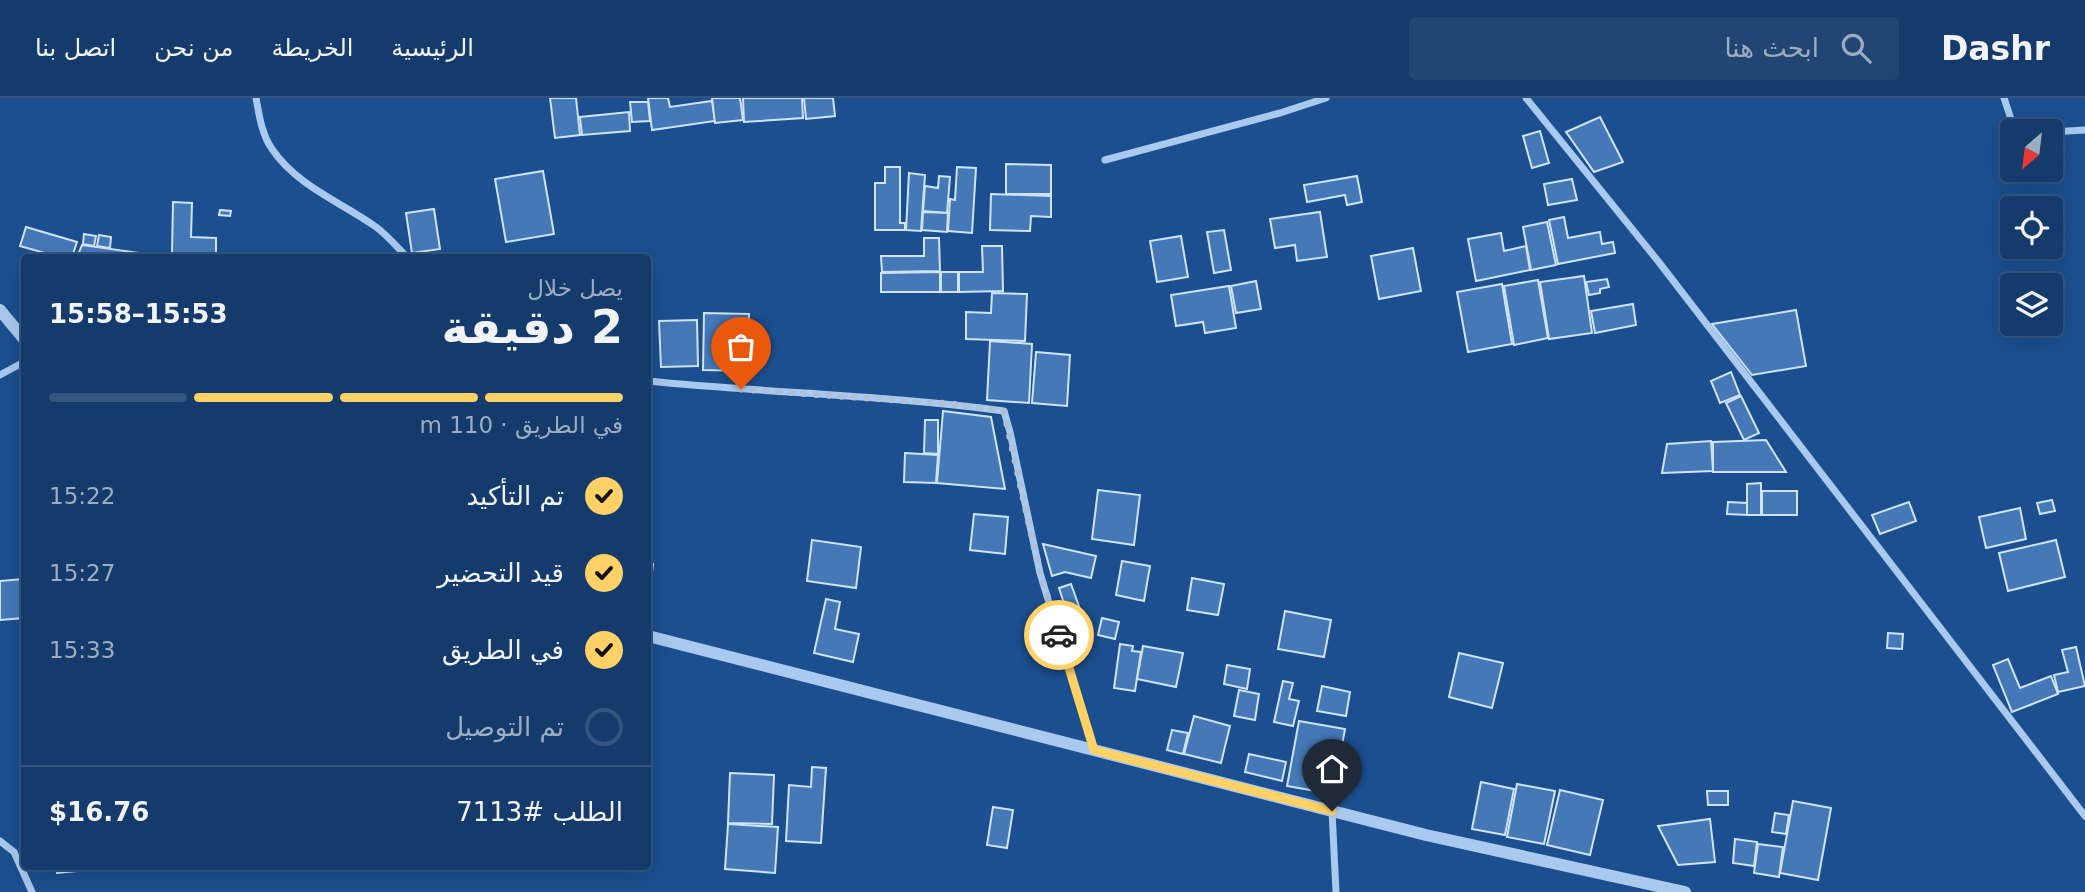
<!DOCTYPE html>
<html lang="ar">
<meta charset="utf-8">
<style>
body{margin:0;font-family:"DejaVu Sans","Noto Naskh Arabic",sans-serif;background:#214673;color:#f1f3f6;direction:rtl;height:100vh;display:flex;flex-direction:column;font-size:26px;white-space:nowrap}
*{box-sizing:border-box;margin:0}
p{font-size:23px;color:#9dadc1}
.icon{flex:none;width:38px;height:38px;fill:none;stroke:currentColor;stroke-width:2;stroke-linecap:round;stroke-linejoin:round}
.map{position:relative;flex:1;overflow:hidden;direction:ltr}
.sheet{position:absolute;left:21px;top:156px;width:630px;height:616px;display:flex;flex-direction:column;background:#143b6b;border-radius:7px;box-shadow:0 7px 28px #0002,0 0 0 2px #33557e;direction:rtl}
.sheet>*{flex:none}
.needle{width:46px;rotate:208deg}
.fabs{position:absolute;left:2000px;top:21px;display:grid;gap:14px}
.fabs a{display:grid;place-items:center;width:63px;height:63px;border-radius:7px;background:#143b6b;box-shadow:0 7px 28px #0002,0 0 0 2px #33557e;font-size:35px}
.pin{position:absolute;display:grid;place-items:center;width:60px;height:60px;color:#fff;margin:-72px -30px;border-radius:50% 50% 50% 0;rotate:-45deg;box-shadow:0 0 7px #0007}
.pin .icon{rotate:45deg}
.courier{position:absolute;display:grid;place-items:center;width:70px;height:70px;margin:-35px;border:5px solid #ffd166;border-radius:50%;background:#fff;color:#222;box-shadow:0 2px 9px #0007}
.head em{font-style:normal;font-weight:700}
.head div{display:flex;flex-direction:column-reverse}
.head{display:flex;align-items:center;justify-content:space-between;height:119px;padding:0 28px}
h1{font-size:46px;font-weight:700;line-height:52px}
.bar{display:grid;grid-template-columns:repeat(4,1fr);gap:10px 7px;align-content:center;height:84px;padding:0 28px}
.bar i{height:9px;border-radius:5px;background:#33557e}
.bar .current{background:#ffd166}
.bar p{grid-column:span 4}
.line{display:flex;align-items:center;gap:18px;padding:0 28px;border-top:2px solid #33557e}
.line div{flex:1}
ol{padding:0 28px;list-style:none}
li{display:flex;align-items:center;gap:21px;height:77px}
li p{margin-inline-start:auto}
li .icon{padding:7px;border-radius:50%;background:#ffd166;color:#111;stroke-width:4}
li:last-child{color:#9dadc1}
li i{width:38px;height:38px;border:4px solid #33557e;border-radius:50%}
header{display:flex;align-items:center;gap:42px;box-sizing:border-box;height:98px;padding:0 35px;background:#143b6b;border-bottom:2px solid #33557e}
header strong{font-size:33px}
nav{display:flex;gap:38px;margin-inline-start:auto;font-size:24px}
.search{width:490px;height:63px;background:#214673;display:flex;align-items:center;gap:18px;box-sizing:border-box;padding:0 24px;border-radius:7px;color:#9dadc1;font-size:26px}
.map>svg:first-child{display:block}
.building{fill:#4478b7;stroke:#cfe3fa;stroke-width:2}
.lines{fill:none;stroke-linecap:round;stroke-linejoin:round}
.minor{stroke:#a9c9ee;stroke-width:7}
.tertiary{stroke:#a9c9ee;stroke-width:12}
.done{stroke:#afc1d8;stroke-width:7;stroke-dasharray:0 12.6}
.route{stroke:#ffd166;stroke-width:9}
</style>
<header>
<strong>Dashr</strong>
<div class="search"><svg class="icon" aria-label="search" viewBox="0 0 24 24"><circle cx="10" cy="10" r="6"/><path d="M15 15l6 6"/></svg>ابحث هنا</div>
<nav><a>الرئيسية</a><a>الخريطة</a><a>من نحن</a><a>اتصل بنا</a></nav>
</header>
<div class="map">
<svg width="2085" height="794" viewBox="0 0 2085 794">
<rect width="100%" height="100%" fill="#1b4f8f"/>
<g class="building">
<polygon points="550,0 576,0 580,37 555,40"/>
<polygon points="648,0 668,0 670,9 712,3 715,23 652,32"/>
<polygon points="712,0 740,0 743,22 715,25"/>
<polygon points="743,0 802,0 803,20 744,24"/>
<polygon points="804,0 833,0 835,18 806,21"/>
<polygon points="630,4 648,4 650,23 632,24"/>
<polygon points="629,14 630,33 582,37 580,19"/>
<polygon points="1600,19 1623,64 1594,74 1566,34"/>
<polygon points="1540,33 1549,65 1532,70 1523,38"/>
<polygon points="1006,66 1051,67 1051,96 1006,96"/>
<polygon points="885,69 900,69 900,125 905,125 905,132 875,132 875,85 885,85"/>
<polygon points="957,69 976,70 972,135 948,133 950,101 955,102"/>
<polygon points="543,73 554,136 506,144 495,81"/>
<polygon points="909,75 925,77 921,133 906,132"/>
<polygon points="939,78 950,79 947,115 923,113 925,88 938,90"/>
<polygon points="1357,78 1362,104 1347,107 1345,97 1307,104 1304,87"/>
<polygon points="1572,81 1577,102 1548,107 1544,86"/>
<polygon points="991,96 1051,98 1051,119 1031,118 1030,133 990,132"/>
<polygon points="173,104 192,105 191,139 216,140 216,157 172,155"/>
<polygon points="434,111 440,151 412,155 406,115"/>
<polygon points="220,112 231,113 230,118 219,117"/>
<polygon points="923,114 948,115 947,134 922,132"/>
<polygon points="1320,114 1327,159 1297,163 1295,147 1275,150 1270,121"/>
<polygon points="1564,119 1568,140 1600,134 1602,146 1613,144 1615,155 1558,166 1549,122"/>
<polygon points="1547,124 1556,167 1531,172 1523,129"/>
<polygon points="26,129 77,144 72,159 59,159 20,148"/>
<polygon points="1224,132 1231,172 1214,175 1207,134"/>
<polygon points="1501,135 1504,153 1526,148 1530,172 1476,183 1468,141"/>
<polygon points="84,136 96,138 94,148 83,146"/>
<polygon points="99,137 111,139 110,150 97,148"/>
<polygon points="1181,138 1188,179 1157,184 1150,143"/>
<polygon points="924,140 939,140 940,173 882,174 881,158 924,158"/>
<polygon points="82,147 140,155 140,159 77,159"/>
<polygon points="982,148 1002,148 1003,193 959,194 959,174 983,174"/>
<polygon points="1413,150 1421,193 1379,201 1371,158"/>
<polygon points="940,174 940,194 881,194 881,175"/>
<rect x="941" y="174" width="17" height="20"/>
<polygon points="1584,178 1592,235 1549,241 1540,184"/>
<polygon points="1607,181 1609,189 1600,191 1600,195 1589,197 1586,184"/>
<polygon points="1538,182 1548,240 1514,247 1504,188"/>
<polygon points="1256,183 1261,211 1236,215 1231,188"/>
<polygon points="1502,186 1512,246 1468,254 1457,194"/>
<polygon points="1229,188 1236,230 1205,235 1203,224 1176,228 1171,197"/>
<polygon points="992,195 1027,196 1025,243 966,241 966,214 991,215"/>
<polygon points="1633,206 1636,227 1595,235 1591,213"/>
<polygon points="1796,212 1806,268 1752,277 1712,226"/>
<polygon points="704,215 749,216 748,273 703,272"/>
<polygon points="697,222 698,268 661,269 659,223"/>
<polygon points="990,243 1032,246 1029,305 987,302"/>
<polygon points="1036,254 1070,257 1067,308 1032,305"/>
<polygon points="1731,274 1740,297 1720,305 1711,283"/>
<polygon points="1741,298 1759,335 1744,342 1726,305"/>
<polygon points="943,313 991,319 1005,391 937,385"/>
<polygon points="925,322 938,322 938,356 924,355"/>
<polygon points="1766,342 1786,374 1713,374 1713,344"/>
<polygon points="1711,343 1713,373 1662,375 1667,346"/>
<polygon points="905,355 938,357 936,385 904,384"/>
<polygon points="1761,385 1761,417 1747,417 1747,386"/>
<polygon points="1098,392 1140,397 1134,447 1092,441"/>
<rect x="1762" y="393" width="35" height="24"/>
<polygon points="2052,402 2055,413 2040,416 2037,405"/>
<polygon points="1728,404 1747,405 1747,417 1727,416"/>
<polygon points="1909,404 1916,423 1880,436 1872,417"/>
<polygon points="2020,410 2026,441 1986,450 1979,419"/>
<polygon points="974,416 1008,419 1005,456 970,452"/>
<polygon points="812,442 861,449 856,490 807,483"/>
<polygon points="2056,442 2065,479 2008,493 1999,455"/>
<polygon points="1043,446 1096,458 1091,480 1065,474 1052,478"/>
<polygon points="1122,463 1150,468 1144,503 1116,497"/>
<polygon points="648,465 653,466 648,507"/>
<polygon points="1192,480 1224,486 1218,517 1187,512"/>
<polygon points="23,481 24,520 0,522 0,483"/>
<polygon points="1071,486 1080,511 1067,515 1059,490"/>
<polygon points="826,501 840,504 835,531 859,536 853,564 814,555"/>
<polygon points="1285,513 1331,522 1324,559 1278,551"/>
<polygon points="1102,520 1119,524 1115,541 1098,537"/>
<polygon points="1888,535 1903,536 1902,551 1887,550"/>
<polygon points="1120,546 1133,548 1132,553 1141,554 1135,593 1114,590"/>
<polygon points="1143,548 1183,555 1176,589 1137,581"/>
<polygon points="2076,549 2085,588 2058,594 2054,577 2068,574 2062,552"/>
<polygon points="1459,555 1503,565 1492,610 1449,599"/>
<polygon points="2008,561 2020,590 2051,578 2058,596 2012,614 1993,567"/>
<polygon points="1227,567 1250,571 1247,591 1224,586"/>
<polygon points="1283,583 1293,585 1289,601 1299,603 1293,628 1274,624"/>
<polygon points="1322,588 1350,594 1346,618 1317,613"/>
<polygon points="1239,592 1259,596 1255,622 1234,618"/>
<polygon points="1194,618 1230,628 1221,665 1184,656"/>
<polygon points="1299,623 1345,631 1333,696 1287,688"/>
<polygon points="1172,632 1188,635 1183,656 1167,652"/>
<polygon points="1249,656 1286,664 1282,683 1245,674"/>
<polygon points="812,669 826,670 821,745 786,743 789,687 811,689"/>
<polygon points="730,675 774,677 772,726 728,725"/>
<polygon points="1481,684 1514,691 1505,737 1472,731"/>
<polygon points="1517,686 1555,693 1544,746 1507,739"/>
<polygon points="1560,692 1603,702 1590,757 1547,747"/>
<polygon points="1707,693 1728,693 1728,707 1708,707"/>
<polygon points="1793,703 1831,710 1818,782 1780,775"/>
<polygon points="993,709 1013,712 1007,750 987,747"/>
<polygon points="1775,715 1789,717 1786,736 1772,734"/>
<polygon points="1710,721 1715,764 1678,767 1658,728"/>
<polygon points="728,726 778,729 775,775 725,771"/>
<polygon points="1735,741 1757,744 1754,768 1733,765"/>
<polygon points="1758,746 1783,749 1779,779 1754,775"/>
<polygon points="57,768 120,768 120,769 57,775"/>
</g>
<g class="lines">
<g class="minor">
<path d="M256 0C259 17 262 37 272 51 297 88 341 104 376 129 387 137 397 149 407 159"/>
<polyline points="1526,0 1658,163 2085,718"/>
<polyline points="2004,0 2015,33"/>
<polyline points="2051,34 2085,32"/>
<polyline points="1105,62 1280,15 1326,0"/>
<polyline points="0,277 24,264"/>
<path d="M648 283C766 295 886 297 1004 313L1010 334 1040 475 1094 652"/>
<polyline points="1332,713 1336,794"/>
<polyline points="0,743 14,754 32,794"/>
</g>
<g class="tertiary">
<polyline points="0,212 24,241"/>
<polyline points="648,538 1426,737 1685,794"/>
</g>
</g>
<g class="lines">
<polyline class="done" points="741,291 951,306 1004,313 1040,475 1059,537"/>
<polyline class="route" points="1059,537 1094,652 1332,713"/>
</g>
</svg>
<div class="fabs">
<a><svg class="needle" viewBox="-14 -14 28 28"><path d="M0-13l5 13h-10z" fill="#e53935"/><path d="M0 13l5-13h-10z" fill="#9dadc1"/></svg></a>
<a><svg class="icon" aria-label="locate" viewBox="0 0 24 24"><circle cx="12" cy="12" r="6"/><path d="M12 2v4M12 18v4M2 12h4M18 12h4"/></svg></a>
<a><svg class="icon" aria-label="layers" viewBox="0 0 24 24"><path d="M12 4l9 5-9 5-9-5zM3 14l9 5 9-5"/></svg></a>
</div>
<div class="pin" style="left:741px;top:291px;background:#ea580c"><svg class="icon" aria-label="bag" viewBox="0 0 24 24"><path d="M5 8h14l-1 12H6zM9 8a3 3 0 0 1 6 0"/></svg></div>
<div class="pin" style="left:1332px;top:713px;background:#1f2937"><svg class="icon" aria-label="home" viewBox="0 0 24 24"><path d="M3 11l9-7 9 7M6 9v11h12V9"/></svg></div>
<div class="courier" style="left:1059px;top:537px"><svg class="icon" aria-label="car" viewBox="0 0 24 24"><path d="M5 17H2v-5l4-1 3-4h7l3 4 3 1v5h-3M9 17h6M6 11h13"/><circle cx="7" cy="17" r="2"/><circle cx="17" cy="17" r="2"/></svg></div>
<section class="sheet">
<div class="head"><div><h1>2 دقيقة</h1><p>يصل خلال</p></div><em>15:53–15:58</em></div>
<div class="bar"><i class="current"></i><i class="current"></i><i class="current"></i><i></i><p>في الطريق · 110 m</p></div>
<ol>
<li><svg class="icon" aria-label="check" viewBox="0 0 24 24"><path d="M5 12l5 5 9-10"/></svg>تم التأكيد<p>15:22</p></li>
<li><svg class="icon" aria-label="check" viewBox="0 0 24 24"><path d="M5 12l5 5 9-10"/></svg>قيد التحضير<p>15:27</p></li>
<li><svg class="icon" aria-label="check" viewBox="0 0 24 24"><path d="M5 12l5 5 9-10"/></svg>في الطريق<p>15:33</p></li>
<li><i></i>تم التوصيل</li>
</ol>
<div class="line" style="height:91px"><div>الطلب #7113</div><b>$16.76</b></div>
</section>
</div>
